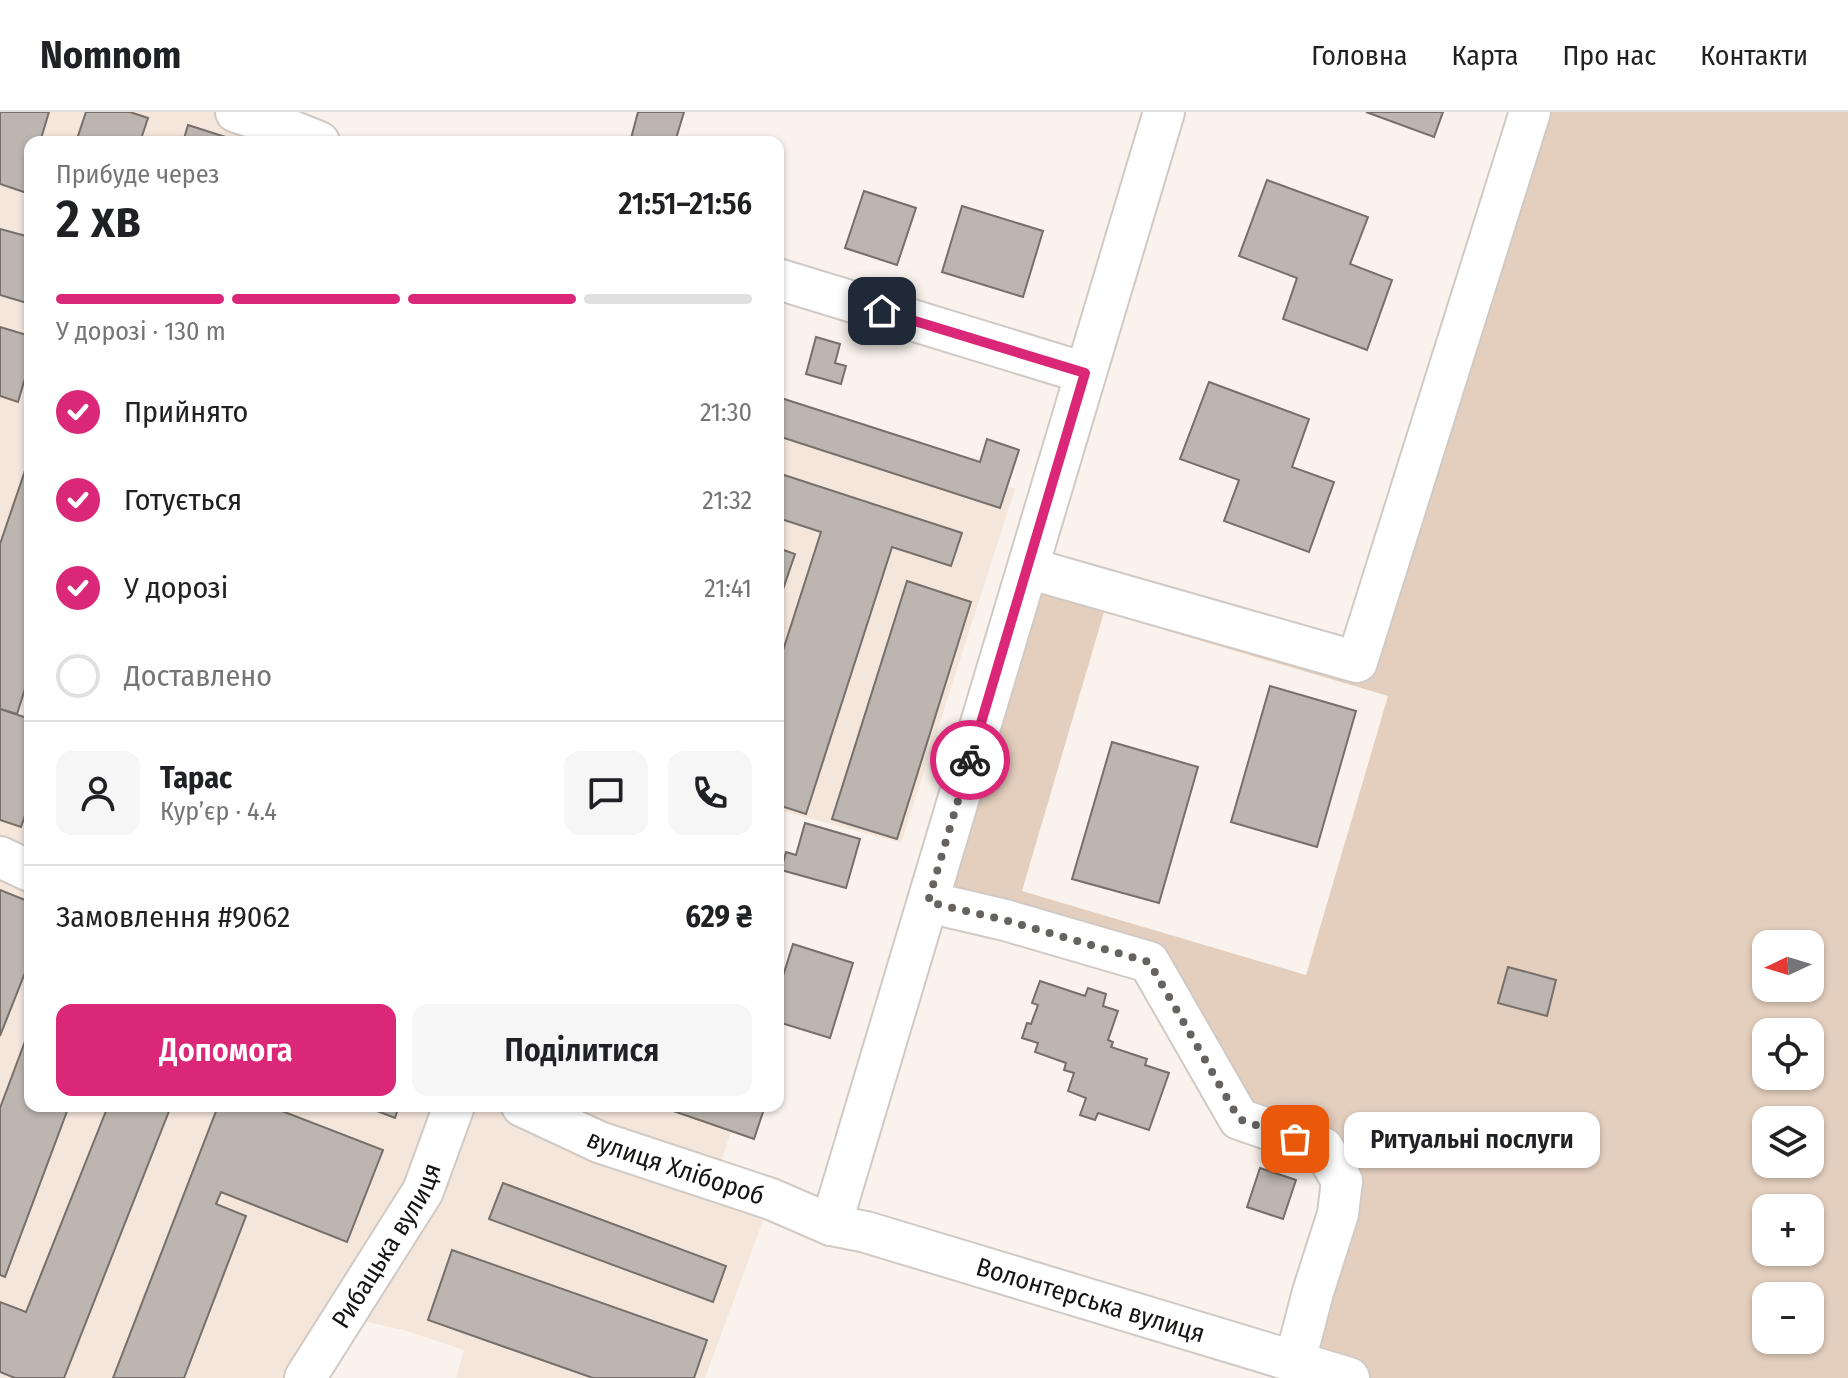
<!DOCTYPE html>
<html lang="uk">
<meta charset="utf-8">
<style>
body{margin:0;font-family:"Fira Sans Condensed",sans-serif;background:#f6f6f6;color:#202124;height:100vh;display:flex;flex-direction:column;font-size:30px;white-space:nowrap}
*{box-sizing:border-box;margin:0}
p{font-size:26px;color:#757577}
.icon{flex:none;width:44px;height:44px;fill:none;stroke:currentColor;stroke-width:2;stroke-linecap:round;stroke-linejoin:round}
.map{position:relative;flex:1;overflow:hidden}
.drawer{position:absolute;left:24px;top:24px;width:760px;height:976px;display:flex;flex-direction:column;background:#fff;border-radius:16px;box-shadow:0 2px 6px #0004}
.drawer>*{flex:none}
.needle{width:52px;rotate:266deg}
.tools{position:absolute;left:1752px;top:818px;display:grid;gap:16px}
.tools a{display:grid;place-items:center;width:72px;height:72px;border-radius:16px;background:#fff;box-shadow:0 2px 6px #0004;font-size:40px}
.pin{position:absolute;display:grid;place-items:center;width:68px;height:68px;color:#fff;margin:-34px;border-radius:16px;box-shadow:0 4px 12px #0006}
.courier{position:absolute;display:grid;place-items:center;width:80px;height:80px;margin:-40px;border:6px solid #db2777;border-radius:50%;background:#fff;color:#222;box-shadow:0 2px 10px #0007}
.bubble{position:absolute;height:56px;border-radius:16px;background:#fff;box-shadow:0 2px 6px #0004;font-size:26px;font-weight:600;line-height:56px;text-align:center}
.summary em{font-style:normal;font-weight:600}
.summary div{display:flex;flex-direction:column-reverse}
.summary{display:flex;align-items:center;justify-content:space-between;height:136px;padding:0 32px}
h1{font-size:52px;font-weight:600;line-height:60px}
.bar{display:grid;grid-template-columns:repeat(4,1fr);gap:12px 8px;align-content:center;height:96px;padding:0 32px}
.bar i{height:10px;border-radius:6px;background:#e0e0e0}
.bar .active{background:#db2777}
.bar p{grid-column:span 4}
.line{display:flex;align-items:center;gap:20px;padding:0 32px;border-top:2px solid #e0e0e0}
.line div{flex:1}
.round{display:grid;place-items:center;flex:none;width:84px;height:84px;border-radius:16px;background:#f6f6f6}
ol{padding:0 32px;list-style:none}
li{display:flex;align-items:center;gap:24px;height:88px}
li p{margin-inline-start:auto}
li .icon{padding:8px;border-radius:50%;background:#db2777;color:#fff;stroke-width:4}
li:last-child{color:#757577}
li i{width:44px;height:44px;border:4px solid #e0e0e0;border-radius:50%}
.button{display:flex;gap:16px;margin-top:auto;padding:16px 32px}
.button a{flex:1;height:92px;border-radius:16px;background:#db2777;color:#fff;font-size:32px;font-weight:600;line-height:92px;text-align:center}
.button a+a{background:#f6f6f6;color:#202124}
header{display:flex;align-items:center;gap:48px;box-sizing:border-box;height:112px;padding:0 40px;background:#fff;border-bottom:2px solid #e0e0e0}
header strong{font-size:38px}
nav{display:flex;gap:44px;margin-inline-start:auto;font-size:28px}
.map>svg:first-child{display:block}
.built{fill:#f4e6db}
.green{fill:#e4cfbe;fill-rule:evenodd}
.building{fill:#bcb5b0;stroke:#766f6a;stroke-width:2}
.lines{fill:none;stroke-linecap:round;stroke-linejoin:round}
.minor-casing{stroke:#d1cac4;stroke-width:44}
.minor{stroke:#fff;stroke-width:40}
.done{stroke:#66625f;stroke-width:8;stroke-dasharray:0 14.4}
.route{stroke:#db2777;stroke-width:10}
.labels{text-anchor:middle;dominant-baseline:central;stroke-width:7;stroke-linejoin:round;paint-order:stroke}
.street-label{font-size:26px;fill:#161412;stroke:#fff}
</style>
<header>
<strong>Nomnom</strong>
<nav><a>Головна</a><a>Карта</a><a>Про нас</a><a>Контакти</a></nav>
</header>
<div class="map">
<svg width="1848" height="1266" viewBox="0 0 1848 1266">
<rect width="100%" height="100%" fill="#faf3ed"/>
<g class="built">
<polygon points="0,0 236,0 319,30 30,30 30,994 739,994 715,1069 771,1087 705,1266 456,1266 464,1238 407,1219 343,1204 305,1266 0,1266"/>
<polygon points="778,306 1015,377 901,731 778,698"/>
</g>
<path class="green" d="M1530 0H1848V1266H1349L1295 1249 1342 1069 1239 1007 1149 850 928 790 1028 456 1357 549ZM1104 500 1388 584 1306 863 1022 779ZM1766 832H1810V876H1766ZM1766 920H1810V964H1766ZM1766 1008H1810V1052H1766ZM1766 1096H1810V1140H1766ZM1766 1184H1810V1228H1766Z"/>
<g class="building">
<polygon points="0,0 49,0 40,30 30,30 30,82 0,72"/>
<polygon points="86,0 130,0 148,6 140,30 76,30"/>
<polygon points="638,0 684,0 675,30 630,30"/>
<polygon points="1366,0 1443,0 1434,25"/>
<polygon points="188,13 241,30 183,30"/>
<polygon points="1267,68 1368,105 1350,152 1392,168 1367,238 1283,207 1297,166 1239,144"/>
<polygon points="864,79 916,96 897,153 845,136"/>
<polygon points="962,94 1043,119 1023,185 942,160"/>
<polygon points="0,117 30,125 30,192 0,183"/>
<polygon points="0,215 30,224 30,249 18,290 0,284"/>
<polygon points="816,225 840,232 835,251 846,254 841,272 806,262"/>
<polygon points="1209,270 1309,307 1292,355 1334,370 1309,440 1224,409 1239,368 1180,347"/>
<polygon points="778,285 980,350 987,327 1019,338 1000,396 778,324"/>
<polygon points="30,344 30,561 17,602 0,597 0,432"/>
<polygon points="778,361 962,421 951,454 892,435 806,702 778,693 778,554 821,420 778,406"/>
<polygon points="778,436 795,442 778,492"/>
<polygon points="907,469 971,490 897,727 832,707"/>
<polygon points="1270,574 1356,599 1317,735 1231,710"/>
<polygon points="0,597 30,607 30,689 21,715 0,708"/>
<polygon points="1112,630 1198,655 1159,791 1072,767"/>
<polygon points="805,711 860,727 846,776 781,758 786,740 796,743"/>
<polygon points="0,778 30,790 30,848 0,924"/>
<polygon points="793,832 853,851 830,926 778,910 778,880"/>
<polygon points="1508,855 1556,868 1547,904 1498,891"/>
<polygon points="1040,869 1085,884 1088,876 1106,882 1103,894 1118,899 1108,928 1113,930 1111,935 1147,947 1145,953 1169,961 1149,1018 1098,1001 1095,1008 1080,1003 1086,986 1068,979 1074,961 1064,958 1066,951 1035,940 1038,931 1022,926 1027,911 1031,912 1038,893 1032,891"/>
<polygon points="30,916 30,994 69,994 5,1165 0,1163 0,996"/>
<polygon points="108,994 171,994 64,1266 15,1266 0,1260 0,1190 26,1200"/>
<polygon points="218,994 269,994 383,1038 347,1130 221,1080 216,1092 246,1104 184,1266 113,1266"/>
<polygon points="364,994 399,994 395,1006"/>
<polygon points="659,994 765,994 754,1027"/>
<polygon points="1260,1056 1296,1068 1283,1107 1247,1095"/>
<polygon points="503,1071 726,1154 713,1190 489,1107"/>
<polygon points="452,1138 707,1228 694,1266 593,1266 428,1208"/>
</g>
<g class="lines">
<defs>
<g id="minor">
<polyline points="236,0 277,13 319,30"/>
<polyline points="778,167 1085,261"/>
<polyline points="1028,456 1357,550 1530,0"/>
<polyline points="0,745 30,759"/>
<polyline points="928,790 1005,808 1149,850 1239,1007 1323,1036 1342,1069 1338,1102 1313,1180 1295,1249"/>
<path id="s1" d="M522 994 599 1030 771 1087 831 1113 866 1120 1349 1266"/>
<polyline points="831,1113 1164,0"/>
<path id="s2" d="M305 1266 423 1079 454 994"/>
</g>
</defs>
<use href="#minor" class="minor-casing"/>
<use href="#minor" class="minor"/>
</g>
<g class="lines">
<polyline class="done" points="970,648 928,790 1005,808 1149,850 1239,1007 1295,1027"/>
<polyline class="route" points="882,199 1085,261 970,648"/>
</g>
<g class="labels">
<g class="street-label">
<text stroke="none"><textPath href="#s1" startOffset="166">вулиця Хлібороб</textPath></text>
<text stroke="none"><textPath href="#s2" startOffset="156">Рибацька вулиця</textPath></text>
<text stroke="none"><textPath href="#s1" startOffset="602">Волонтерська вулиця</textPath></text>
</g>
</g>
</svg>
<div class="tools">
<a><svg class="needle" viewBox="-14 -14 28 28"><path d="M0-13l5 13h-10z" fill="#e53935"/><path d="M0 13l5-13h-10z" fill="#757577"/></svg></a>
<a><svg class="icon" aria-label="locate" viewBox="0 0 24 24"><circle cx="12" cy="12" r="6"/><path d="M12 2v4M12 18v4M2 12h4M18 12h4"/></svg></a>
<a><svg class="icon" aria-label="layers" viewBox="0 0 24 24"><path d="M12 4l9 5-9 5-9-5zM3 14l9 5 9-5"/></svg></a>
<a>+</a>
<a>−</a>
</div>
<div class="pin" style="left:1295px;top:1027px;background:#ea580c"><svg class="icon" aria-label="bag" viewBox="0 0 24 24"><path d="M5 8h14l-1 12H6zM9 8a3 3 0 0 1 6 0"/></svg></div>
<div class="pin" style="left:882px;top:199px;background:#1f2937"><svg class="icon" aria-label="home" viewBox="0 0 24 24"><path d="M3 11l9-7 9 7M6 9v11h12V9"/></svg></div>
<div class="courier" style="left:970px;top:648px"><svg class="icon" aria-label="bike" viewBox="0 0 24 24"><circle cx="6" cy="16" r="4"/><circle cx="18" cy="16" r="4"/><path d="M6 16l4-8h5l3 8M10 8l3 8H6M13 5h3"/></svg></div>
<div class="bubble" style="left:1344px;top:1000px;width:256px">Ритуальні послуги</div>
<section class="drawer">
<div class="summary"><div><h1>2 хв</h1><p>Прибуде через</p></div><em>21:51–21:56</em></div>
<div class="bar"><i class="active"></i><i class="active"></i><i class="active"></i><i></i><p>У дорозі · 130 m</p></div>
<ol>
<li><svg class="icon" aria-label="check" viewBox="0 0 24 24"><path d="M5 12l5 5 9-10"/></svg>Прийнято<p>21:30</p></li>
<li><svg class="icon" aria-label="check" viewBox="0 0 24 24"><path d="M5 12l5 5 9-10"/></svg>Готується<p>21:32</p></li>
<li><svg class="icon" aria-label="check" viewBox="0 0 24 24"><path d="M5 12l5 5 9-10"/></svg>У дорозі<p>21:41</p></li>
<li><i></i>Доставлено</li>
</ol>
<div class="line" style="height:144px"><a class="round"><svg class="icon" aria-label="person" viewBox="0 0 24 24"><circle cx="12" cy="8" r="4"/><path d="M4 21q1-7 8-7t8 7"/></svg></a><div><b>Тарас</b><p>Кур’єр · 4.4</p></div><a class="round"><svg class="icon" aria-label="chat" viewBox="0 0 24 24"><path d="M4 5h16v11H9l-5 4z"/></svg></a><a class="round"><svg class="icon" aria-label="phone" viewBox="0 0 24 24"><path d="M5 4h4l2 5-3 2q2 4 5 5l2-3 5 2v4C11 20 4 13 5 4z"/></svg></a></div>
<div class="line" style="height:104px"><div>Замовлення #9062</div><b>629 ₴</b></div>
<div class="button"><a>Допомога</a><a>Поділитися</a></div>
</section>
</div>
